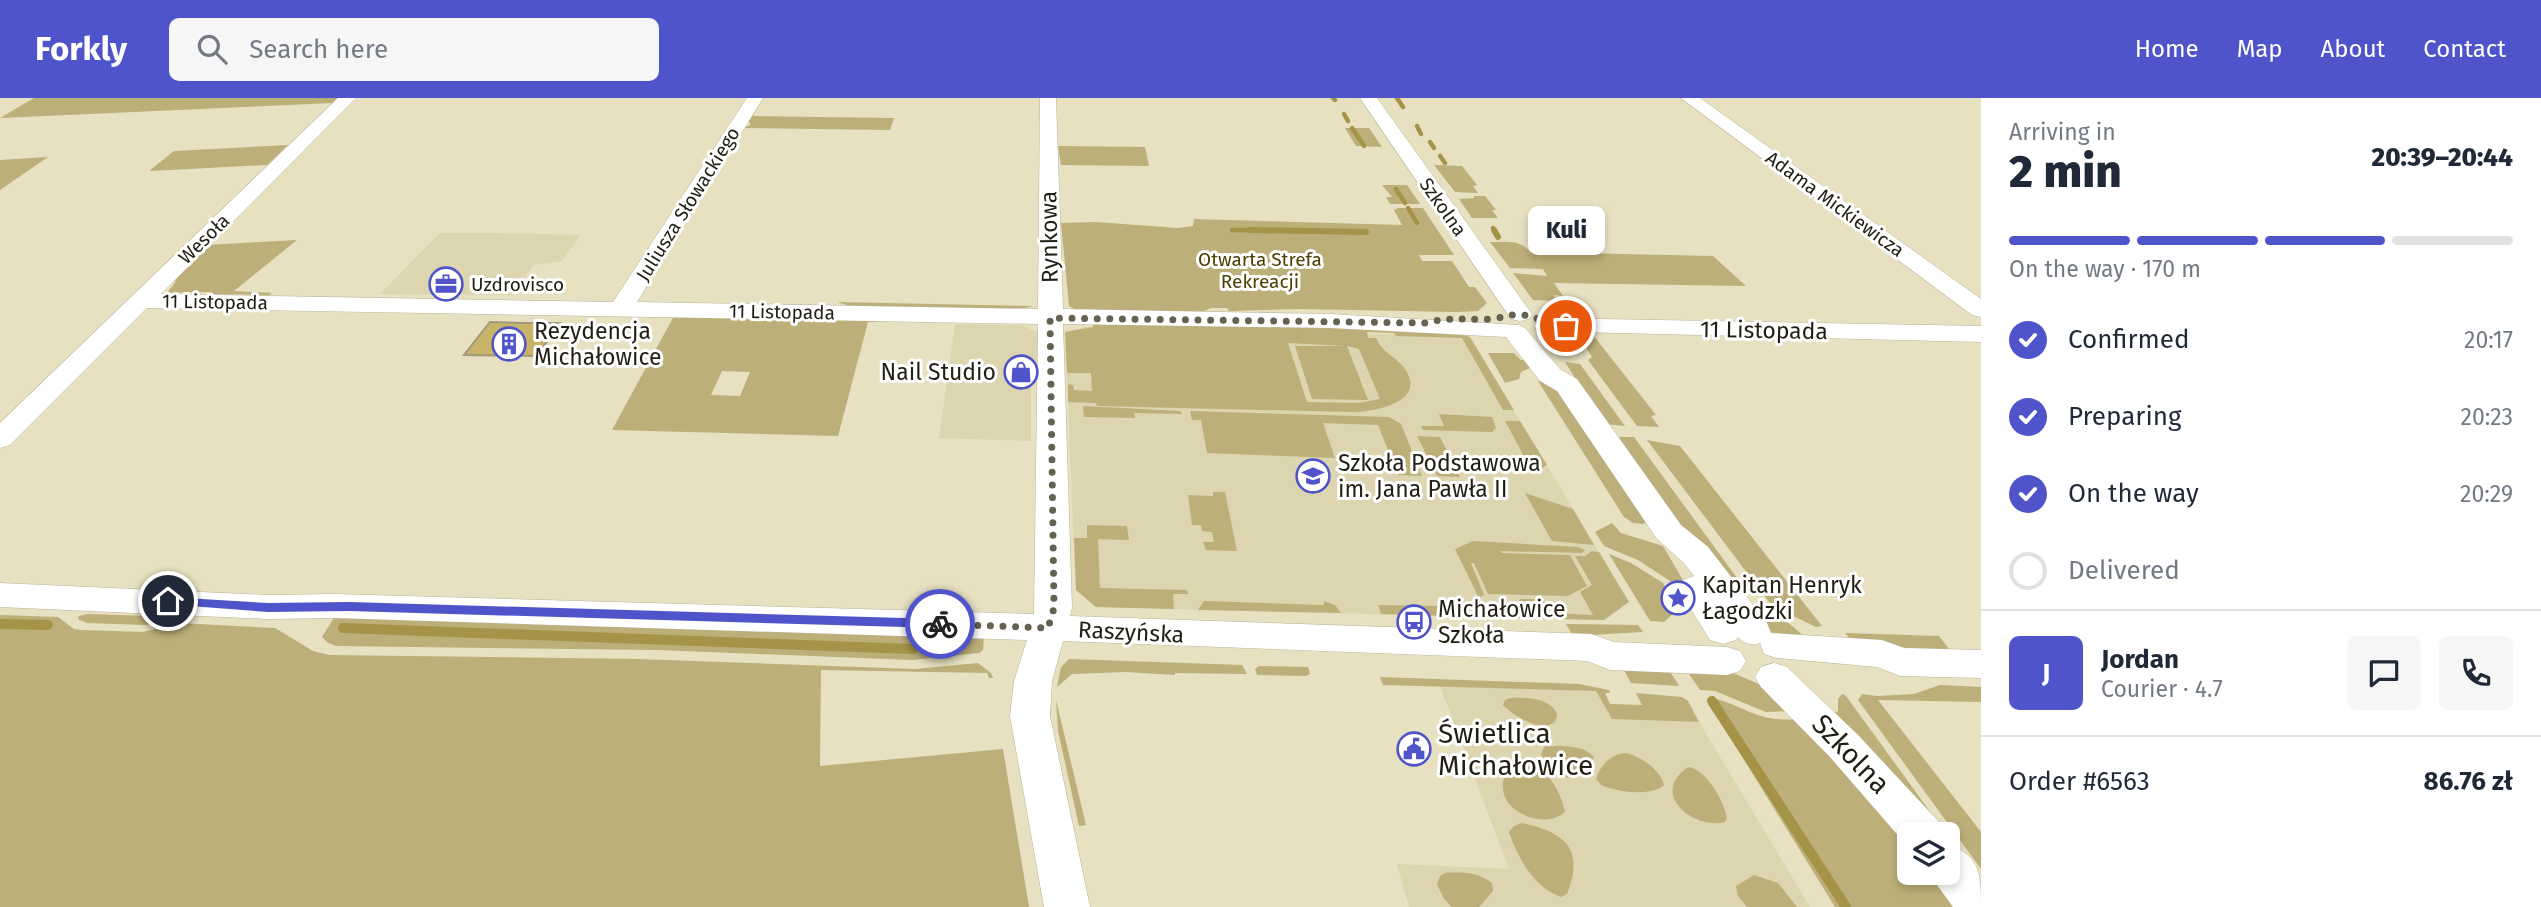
<!DOCTYPE html>
<meta charset="utf-8">
<style>
body{margin:0;font-family:"Fira Sans",sans-serif;background:#f6f6f7;color:#1f2937;height:100vh;display:flex;flex-direction:column;font-size:26px;white-space:nowrap}
*{box-sizing:border-box;margin:0}
p{font-size:23px;color:#747a83}
.icon{flex:none;width:38px;height:38px;fill:none;stroke:currentColor;stroke-width:2;stroke-linecap:round;stroke-linejoin:round}
.map{position:relative;flex:1;overflow:hidden}
.details{display:flex;flex-direction:column;background:#fff;width:560px}
.details>*{flex:none}
.tools{position:absolute;left:1897px;top:724px;display:grid;gap:14px}
.tools a{display:grid;place-items:center;width:63px;height:63px;border-radius:10px;background:#fff;box-shadow:0 4px 10px #0003;font-size:35px}
.pin{position:absolute;display:grid;place-items:center;width:60px;height:60px;color:#fff;margin:-30px;border:4px solid #fff;border-radius:50%;box-shadow:0 2px 7px #0007}
.courier{position:absolute;display:grid;place-items:center;width:70px;height:70px;margin:-35px;border:5px solid #4f54cb;border-radius:50%;background:#fff;color:#222;box-shadow:0 2px 9px #0007}
.bubble{position:absolute;height:49px;border-radius:10px;background:#fff;box-shadow:0 4px 10px #0003;font-size:23px;font-weight:800;line-height:49px;text-align:center}
.overview em{font-style:normal;font-weight:800}
.overview div{display:flex;flex-direction:column-reverse}
.overview{display:flex;align-items:center;justify-content:space-between;height:119px;padding:0 28px}
h1{font-size:46px;font-weight:800;line-height:52px}
.bar{display:grid;grid-template-columns:repeat(4,1fr);gap:10px 7px;align-content:center;height:84px;padding:0 28px}
.bar i{height:9px;border-radius:5px;background:#e0e1e3}
.bar .on{background:#4f54cb}
.bar p{grid-column:span 4}
.line{display:flex;align-items:center;gap:18px;padding:0 28px;border-top:2px solid #e0e1e3}
.line div{flex:1}
.round{display:grid;place-items:center;flex:none;width:74px;height:74px;border-radius:10px;background:#f6f6f7}
ol{padding:0 28px;list-style:none}
li{display:flex;align-items:center;gap:21px;height:77px}
li p{margin-inline-start:auto}
li .icon{padding:7px;border-radius:50%;background:#4f54cb;color:#fff;stroke-width:4}
li:last-child{color:#747a83}
li i{width:38px;height:38px;border:4px solid #e0e1e3;border-radius:50%}
header{display:flex;align-items:center;gap:42px;box-sizing:border-box;height:98px;padding:0 35px;background:#4f54cb;color:#fff}
header strong{font-size:33px}
nav{display:flex;gap:38px;margin-inline-start:auto;font-size:24px}
.search{width:490px;height:63px;background:#f6f6f7;display:flex;align-items:center;gap:18px;box-sizing:border-box;padding:0 24px;border-radius:10px;color:#747a83;font-size:26px}
main{display:flex;flex:1;min-height:0}
.map>svg:first-child{display:block}
.built{fill:#ddd4b0}
.green{fill:#bdaf79;fill-rule:evenodd}
.lines{fill:none;stroke-linecap:round;stroke-linejoin:round}
.stream-far2{stroke:#a59347;stroke-width:4.5}
.stream-far1{stroke:#a59347;stroke-width:6}
.stream{stroke:#a59347;stroke-width:10}
.building{fill:#c7b469;stroke:#a0997c;stroke-width:2}
.minor-casing{stroke:#bab396;stroke-width:1}
.minor{fill:#fff;fill-rule:evenodd}
.route{fill:#4f54cb}
.done{stroke:#666250;stroke-width:7;stroke-dasharray:0 12.6}
.labels{text-anchor:middle;dominant-baseline:central;stroke-width:6;stroke-linejoin:round;paint-order:stroke}
.far-street-label{font-size:19px;fill:#211e13;stroke:#fff}
.far-park-label{font-size:19px;fill:#4c3f00;stroke:#fff}
.far-poi-label{font-size:19px;fill:#211e13;stroke:#fff;text-anchor:start}
.street-label{font-size:23px;fill:#211e13;stroke:#fff}
.poi-label{font-size:23px;fill:#211e13;stroke:#fff;text-anchor:start}
.near-poi-label{font-size:28px;fill:#211e13;stroke:#fff;text-anchor:start}
.near-street-label{font-size:28px;fill:#211e13;stroke:#fff}
</style>
<header>
<strong>Forkly</strong>
<div class="search"><svg class="icon" aria-label="search" viewBox="0 0 24 24"><circle cx="10" cy="10" r="6"/><path d="M15 15l6 6"/></svg>Search here</div>
<nav><a>Home</a><a>Map</a><a>About</a><a>Contact</a></nav>
</header>
<main>
<div class="map">
<svg width="1981" height="809" viewBox="0 0 1981 809">
<rect width="100%" height="100%" fill="#e7e0c1"/>
<g class="built">
<polygon points="440,135 492,135 581,137 562,163 533,167 512,197 380,196"/>
<polygon points="955,226 1020,227 1038,234 1038,280 1031,280 1031,343 939,340"/>
<polygon points="1085,229 1460,238 1473,245 1629,504 1604,522 1096,509 1076,492 1073,426 1065,234"/>
<polygon points="1440,588 1596,593 1612,621 1699,624 1810,809 1409,809 1397,766 1509,771"/>
</g>
<g class="green">
<polygon points="34,0 338,0 333,5 0,20"/>
<polygon points="759,6 753,18 894,20 890,32 744,30 750,27 750,24 746,23"/>
<polygon points="1345,30 1369,30 1382,49 1356,48"/>
<polygon points="288,47 267,67 149,73 174,53"/>
<polygon points="1058,48 1145,49 1149,68 1061,67"/>
<polygon points="48,59 0,92 0,62"/>
<polygon points="1434,67 1462,68 1477,87 1473,88 1478,95 1455,94"/>
<polygon points="1382,87 1407,87 1420,106 1390,106 1386,99 1392,99"/>
<polygon points="1474,98 1485,98 1496,112 1492,112 1498,120 1472,120 1459,101 1474,100"/>
<polygon points="1398,110 1423,110 1454,157 1419,157 1422,163 1452,163 1469,189 1475,189 1487,205 1478,213 1456,214 1300,211 1229,213 1227,210 1211,210 1202,214 1076,212 1069,208 1061,125 1096,124 1178,130 1193,128 1194,121 1402,127 1394,112"/>
<polygon points="297,142 234,193 272,195 269,197 209,196 210,194 167,195 176,183 170,183 206,147"/>
<path d="M1490 144C1506 144 1520 141 1530 154L1713 158 1746 188 1554 185 1563 198 1554 197 1555 203 1533 202 1513 175 1547 178 1543 171 1510 170Z"/>
<polygon points="837,204 1034,208 1019,211 850,208"/>
<path d="M674 218 765 222 771 219 879 222 878 224H868L838 338 612 332ZM722 273 750 274 740 298 711 297Z"/>
<path d="M1092 224 1397 229 1461 236 1470 239 1514 312H1503L1462 240 1396 238 1394 235 1367 234 1368 240H1376C1383 256 1396 258 1405 271 1428 305 1372 314 1351 314L1097 308 1096 305 1068 304V286L1073 287 1074 292 1092 293 1091 275H1067L1065 234 1093 229ZM1288 245 1346 248H1295L1312 301 1368 302 1347 248 1359 251 1380 301 1358 305 1307 304Z"/>
<polygon points="1593,237 1656,317 1651,318 1659,329 1637,328 1591,266 1588,262 1592,259 1584,246"/>
<polygon points="1488,255 1514,255 1521,262 1532,262 1532,269 1521,274 1519,281 1505,285"/>
<polygon points="1565,264 1580,266 1625,328 1604,326"/>
<polygon points="1538,283 1550,284 1565,302 1646,424 1643,426 1633,425 1624,419"/>
<polygon points="1083,308 1180,313 1182,316 1134,315 1135,320 1084,319"/>
<polygon points="1190,313 1389,319 1401,326 1422,378 1398,377 1378,327 1323,325 1335,360 1207,355 1201,322 1192,322"/>
<polygon points="1439,316 1492,319 1496,330 1492,334 1423,332 1421,328 1444,328"/>
<polygon points="1505,323 1520,323 1547,367 1533,375"/>
<polygon points="1417,338 1440,339 1460,379 1437,378"/>
<polygon points="1618,339 1634,339 1740,484 1738,486 1726,486 1635,368"/>
<polygon points="1647,342 1680,348 1822,528 1816,529 1772,508"/>
<polygon points="1213,394 1225,394 1237,453 1206,452 1203,444 1214,444 1212,434 1202,433 1201,427 1192,427 1188,397 1213,398"/>
<polygon points="1525,395 1573,411 1594,447 1552,443"/>
<polygon points="1612,425 1621,435 1663,448 1684,484 1670,483 1638,462 1604,448 1595,434"/>
<polygon points="1087,427 1127,428 1129,442 1098,441 1100,490 1187,492 1188,496 1173,496 1174,511 1096,509 1076,492 1074,440 1087,440"/>
<polygon points="1473,443 1578,449 1585,452 1582,455 1500,453 1502,455 1570,457 1587,488 1568,498 1488,496 1474,465 1471,465 1484,497 1479,500 1455,451"/>
<polygon points="1592,453 1599,454 1629,504 1604,522 1515,520 1513,514 1520,501 1543,501 1550,515 1593,517 1580,494 1592,487 1575,458 1585,458"/>
<polygon points="1609,456 1631,465 1663,485 1678,511 1664,524 1650,523"/>
<polygon points="1204,503 1324,507 1324,503 1335,507 1341,515 1198,512"/>
<polygon points="1378,507 1443,508 1447,518 1381,516"/>
<path d="M1745 512C1772 513 1794 524 1809 546L1774 536Z"/>
<polygon points="87,516 151,518 161,516 168,520 146,527 87,525 78,521 79,518"/>
<polygon points="0,517 58,519 74,531 81,532 143,534 179,525 275,530 313,553 329,557 638,561 915,571 978,565 991,575 993,580 989,580 987,575 821,572 820,668 1003,651 1029,809 0,809"/>
<polygon points="335,518 984,536 983,552 979,555 912,562 657,552 336,548 328,545 322,539"/>
<polygon points="1566,526 1638,527 1643,534 1573,538"/>
<polygon points="1845,535 1939,538 1952,555 1853,544"/>
<polygon points="1069,561 1242,567 1247,576 1175,575 1175,577 1126,574 1072,576 1057,589 1061,569"/>
<polygon points="1620,565 1666,567 1679,588 1631,585"/>
<polygon points="1259,568 1308,569 1310,576 1306,578 1257,577 1255,571"/>
<polygon points="1726,572 1768,590 1794,613 1766,614 1715,593 1700,592 1689,576"/>
<polygon points="1380,579 1579,586 1609,592 1610,595 1605,595 1610,606 1642,607 1636,595 1682,599 1688,603 1699,624 1612,621 1596,593 1383,587"/>
<polygon points="1940,587 1981,589 1981,604 1878,602 1981,734 1981,771 1858,602 1862,596 1877,598 1914,596"/>
<polygon points="1842,596 1846,598 1947,737 1941,737 1830,618 1838,613 1838,601"/>
<path d="M1510 600C1526 599 1550 600 1557 616L1555 624C1541 635 1514 618 1503 607L1505 602Z"/>
<path d="M1717 601C1754 613 1758 624 1801 621L1909 740V775H1937L1962 809H1835L1707 602Z"/>
<polygon points="1056,602 1086,727 1079,728 1058,633"/>
<path d="M1544 649C1558 647 1587 647 1594 660L1577 678 1567 680 1545 664 1541 656Z"/>
<path d="M1626 655C1641 659 1660 671 1664 687 1652 699 1616 694 1601 687L1596 681C1600 667 1611 656 1626 655Z"/>
<path d="M1519 660C1541 658 1562 695 1565 714 1547 731 1505 717 1503 691 1502 682 1506 672 1510 664Z"/>
<path d="M1688 669C1707 672 1723 702 1727 720L1725 724C1695 732 1648 697 1688 669Z"/>
<path d="M1522 725C1564 734 1585 750 1567 796L1561 799C1535 791 1517 759 1509 734L1514 728Z"/>
<path d="M1445 775C1462 774 1478 774 1492 785L1493 793 1479 809H1452L1444 801 1437 786 1440 778Z"/>
<polygon points="1754,777 1778,785 1797,809 1747,809 1738,798 1736,788"/>
</g>
<g class="lines">
<g class="stream-far2">
<polyline points="1333,0 1335,2"/>
<polyline points="1397,0 1403,9"/>
<polyline points="1344,16 1348,23"/>
<polyline points="1417,28 1421,36"/>
<polyline points="1352,30 1364,48"/>
<polyline points="1430,44 1434,50"/>
<polyline points="1440,58 1445,65"/>
<polyline points="1396,91 1405,105"/>
<polyline points="1408,110 1417,125"/>
<polyline points="1493,130 1495,134"/>
<polyline points="1232,132 1366,134"/>
</g>
<g class="stream-far1">
<polyline points="1249,132 1366,134"/>
<polyline points="1494,132 1498,139"/>
</g>
<g class="stream">
<polyline points="0,526 48,527"/>
<polyline points="343,530 913,551"/>
<polyline points="1712,603 1846,809"/>
</g>
</g>
<polygon class="building" points="490,224 523,225 560,225 537,258 464,257"/>
<g class="lines">
<defs>
<g id="minor">
<path d="M338 0H356L161 196 613 204 747 0H763L637 204 1038 211 1040 0H1056L1063 211 1330 216 1519 227 1525 230 1560 271 1577 281 1681 427 1708 449 1767 525 1771 535 1882 542 1904 550 1981 552V580L1900 578 1877 569 1777 560 1764 556 1760 545C1752 548 1743 545 1738 539L1736 542 1723 546 1710 542 1678 490 1683 482 1694 478 1684 465 1657 441 1557 293 1540 283 1506 239 1330 230 1063 226 1072 510 1070 518 1591 536 1614 544 1727 549 1740 553 1746 563 1740 573 1727 577 1610 572 1587 563 1063 543 1052 583 1050 618 1090 809H1044L1010 618 1014 583 1027 542 334 520 268 521 0 509V485L268 497 334 496 1034 516 1038 226 147 210 10 347 0 350V325Z"/>
<polygon points="1360,0 1377,0 1532,216 1529,221 1520,223 1511,221"/>
<polygon points="1681,0 1700,0 1981,201 1981,219 1972,217"/>
<polygon points="1547,220 1981,228 1981,244 1538,233 1534,228 1538,223"/>
<polygon points="1774,565 1787,569 1858,637 1939,724 1946,737 1909,737 1909,750 1830,659 1761,589 1755,579 1761,569"/>
<path d="M1948 746C1981 759 1981 776 1981 809H1953L1932 780 1930 775H1948Z"/>
</g>
</defs>
<use href="#minor" class="minor-casing"/>
<use href="#minor" class="minor"/>
</g>
<polygon class="route" points="168,499 268,505 349,504 940,521 947,526 940,530 349,513 268,514 163,506 161,503"/>
<g class="lines">
<path class="done" d="M940 526 1048 530 1054 510 1050 220 1425 225C1447 219 1468 222 1491 221 1503 220 1512 215 1524 217 1543 220 1544 228 1566 228"/>
</g>
<defs>
<symbol id="office-ring" viewBox="-11 -11 22 22"><circle r="9.5" fill="#fff" stroke="#4f54cb" stroke-width="1.5"/><path d="M-6-3h4V-5.5h4V-3h4V5H-6ZM-1-4.5V-3h2v-1.5ZM-6 0V1H6V0Z" fill="#4f54cb"/></symbol>
<symbol id="building-ring" viewBox="-11 -11 22 22"><circle r="9.5" fill="#fff" stroke="#4f54cb" stroke-width="1.5"/><path d="M-4-6H4V6H1V3H-1V6H-4ZM-2.5-4.3h1.7v1.8h-1.7ZM.8-4.3h1.7v1.8H.8ZM-2.5-1h1.7V.8h-1.7ZM.8-1h1.7V.8H.8Z" fill="#4f54cb"/></symbol>
<symbol id="shop-ring" viewBox="-11 -11 22 22"><circle r="9.5" fill="#fff" stroke="#4f54cb" stroke-width="1.5"/><path d="M-5-2.5h2.3a2.7 3.5 0 0 1 5.4 0H5L5.5 6h-11ZM-1.5-2.5h3a1.5 2.3 0 0 0-3 0Z" fill="#4f54cb"/></symbol>
<symbol id="school-ring" viewBox="-11 -11 22 22"><circle r="9.5" fill="#fff" stroke="#4f54cb" stroke-width="1.5"/><path d="M0-5L7-2L0 1L-7-2ZM-4 1L0 2.5L4 1V4Q0 6-4 4Z" fill="#4f54cb"/></symbol>
<symbol id="sight-ring" viewBox="-11 -11 22 22"><circle r="9.5" fill="#fff" stroke="#4f54cb" stroke-width="1.5"/><path d="M0-6L1.8-2.2L6-1.7L2.9 1.2L3.7 5.4L0 3.3L-3.7 5.4L-2.9 1.2L-6-1.7L-1.8-2.2Z" fill="#4f54cb"/></symbol>
<symbol id="bus-ring" viewBox="-11 -11 22 22"><circle r="9.5" fill="#fff" stroke="#4f54cb" stroke-width="1.5"/><path d="M-5-6H5V4H4V6H2V4H-2V6H-4V4H-5ZM-3.5-4V0h7V-4ZM-3.5 1.2v1.5H-2V1.2ZM2 1.2v1.5H3.5V1.2Z" fill="#4f54cb"/></symbol>
<symbol id="civic-ring" viewBox="-11 -11 22 22"><circle r="9.5" fill="#fff" stroke="#4f54cb" stroke-width="1.5"/><path d="M-.6-6.5H3V-4.5H.6V-3L4-1V1h2V6H-6V1h2V-1L-.6-3ZM-1.2 2.5V6h2.4V2.5Z" fill="#4f54cb"/></symbol>
</defs>
<g fill-rule="evenodd">
<use href="#office-ring" x="427" y="167" width="38" height="38"/>
<use href="#building-ring" x="490" y="227" width="38" height="38"/>
<use href="#shop-ring" x="1002" y="255" width="38" height="38"/>
<use href="#school-ring" x="1294" y="359" width="38" height="38"/>
<use href="#sight-ring" x="1659" y="481" width="38" height="38"/>
<use href="#bus-ring" x="1395" y="505" width="38" height="38"/>
<use href="#civic-ring" x="1395" y="632" width="38" height="38"/>
</g>
<g class="labels">
<g class="far-street-label">
<text transform="translate(688 106) rotate(-58)">Juliusza Słowackiego</text>
<text transform="translate(1835 106) rotate(36)">Adama Mickiewicza</text>
<text transform="translate(1443 109) rotate(55)">Szkolna</text>
<text transform="translate(204 141) rotate(-44)">Wesoła</text>
<text transform="translate(215 204) rotate(1)">11 Listopada</text>
<text transform="translate(782 214) rotate(1)">11 Listopada</text>
</g>
<g class="far-park-label">
<text x="1260" y="161">Otwarta Strefa<tspan x="1260" dy="22">Rekreacji</tspan></text>
</g>
<g class="far-poi-label">
<text x="471" y="186">Uzdrovisco</text>
</g>
<g class="street-label">
<text transform="translate(1049 139) rotate(-91)">Rynkowa</text>
<text transform="translate(1764 232) rotate(1)">11 Listopada</text>
<text transform="translate(1131 534) rotate(3)">Raszyńska</text>
</g>
<g class="poi-label">
<text x="534" y="233">Rezydencja<tspan x="534" dy="26">Michałowice</tspan></text>
<text x="996" y="274" text-anchor="end">Nail Studio</text>
<text x="1338" y="365">Szkoła Podstawowa<tspan x="1338" dy="26">im. Jana Pawła II</tspan></text>
<text x="1702" y="487">Kapitan Henryk<tspan x="1702" dy="26">Łagodzki</tspan></text>
<text x="1438" y="511">Michałowice<tspan x="1438" dy="26">Szkoła</tspan></text>
</g>
<g class="near-poi-label">
<text x="1438" y="635">Świetlica<tspan x="1438" dy="32">Michałowice</tspan></text>
</g>
<g class="near-street-label">
<text transform="translate(1851 656) rotate(46)">Szkolna</text>
</g>
</g>
</svg>
<div class="tools">
<a><svg class="icon" aria-label="layers" viewBox="0 0 24 24"><path d="M12 4l9 5-9 5-9-5zM3 14l9 5 9-5"/></svg></a>
</div>
<div class="pin" style="left:1566px;top:228px;background:#ea580c"><svg class="icon" aria-label="bag" viewBox="0 0 24 24"><path d="M5 8h14l-1 12H6zM9 8a3 3 0 0 1 6 0"/></svg></div>
<div class="pin" style="left:168px;top:503px;background:#1f2937"><svg class="icon" aria-label="home" viewBox="0 0 24 24"><path d="M3 11l9-7 9 7M6 9v11h12V9"/></svg></div>
<div class="courier" style="left:940px;top:526px"><svg class="icon" aria-label="bike" viewBox="0 0 24 24"><circle cx="6" cy="16" r="4"/><circle cx="18" cy="16" r="4"/><path d="M6 16l4-8h5l3 8M10 8l3 8H6M13 5h3"/></svg></div>
<div class="bubble" style="left:1528px;top:108px;width:77px">Kuli</div>
</div>
<section class="details">
<div class="overview"><div><h1>2 min</h1><p>Arriving in</p></div><em>20:39–20:44</em></div>
<div class="bar"><i class="on"></i><i class="on"></i><i class="on"></i><i></i><p>On the way · 170 m</p></div>
<ol>
<li><svg class="icon" aria-label="check" viewBox="0 0 24 24"><path d="M5 12l5 5 9-10"/></svg>Confirmed<p>20:17</p></li>
<li><svg class="icon" aria-label="check" viewBox="0 0 24 24"><path d="M5 12l5 5 9-10"/></svg>Preparing<p>20:23</p></li>
<li><svg class="icon" aria-label="check" viewBox="0 0 24 24"><path d="M5 12l5 5 9-10"/></svg>On the way<p>20:29</p></li>
<li><i></i>Delivered</li>
</ol>
<div class="line" style="height:126px"><b class="round" style="background:#4f54cb;color:#fff">J</b><div><b>Jordan</b><p>Courier · 4.7</p></div><a class="round"><svg class="icon" aria-label="chat" viewBox="0 0 24 24"><path d="M4 5h16v11H9l-5 4z"/></svg></a><a class="round"><svg class="icon" aria-label="phone" viewBox="0 0 24 24"><path d="M5 4h4l2 5-3 2q2 4 5 5l2-3 5 2v4C11 20 4 13 5 4z"/></svg></a></div>
<div class="line" style="height:91px"><div>Order #6563</div><b>86.76 zł</b></div>
</section>
</main>
